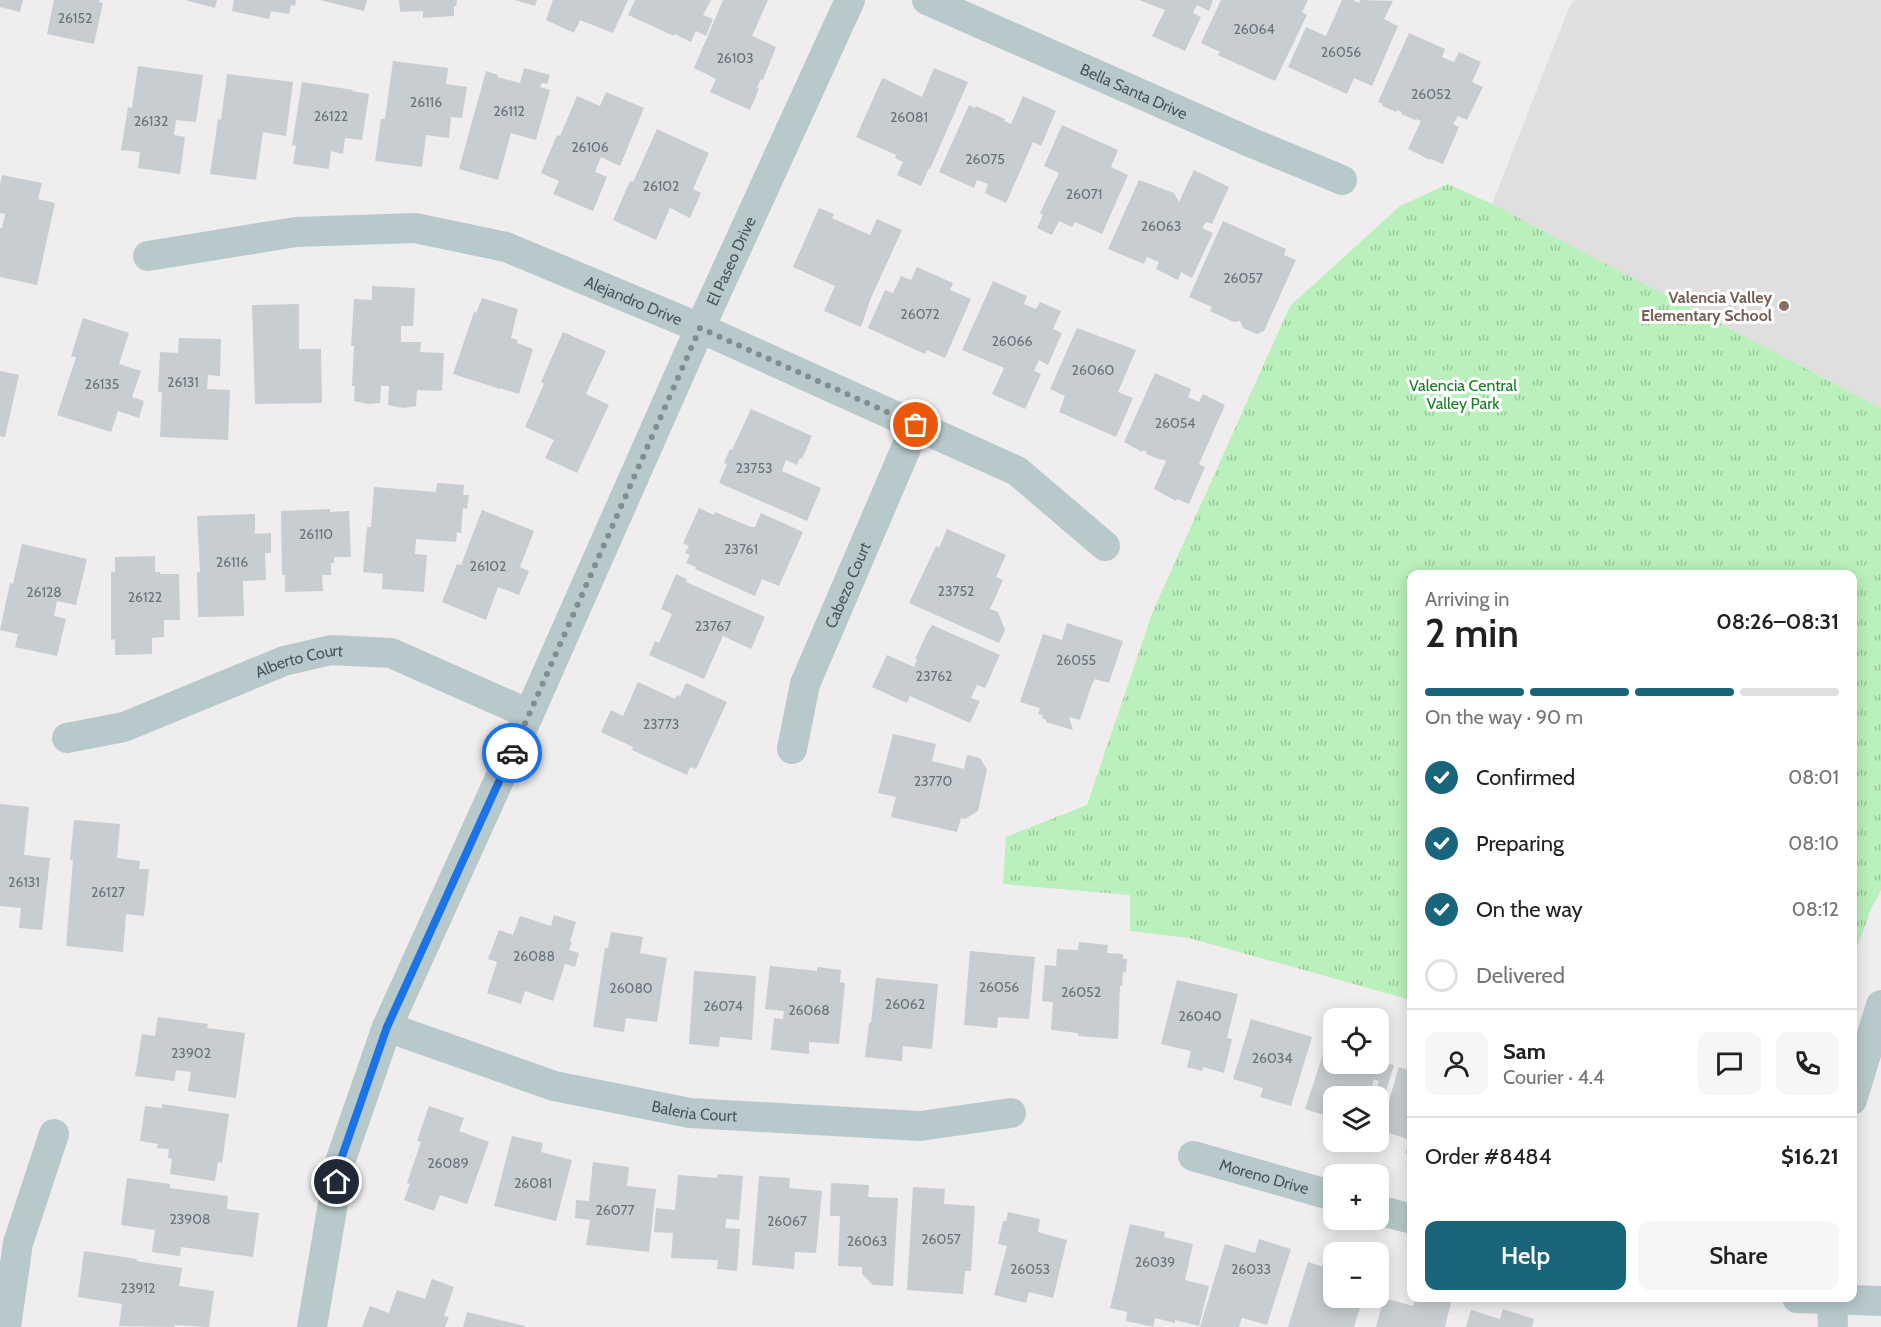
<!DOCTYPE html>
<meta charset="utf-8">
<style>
body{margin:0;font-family:Cabin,sans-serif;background:#f6f6f6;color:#202124;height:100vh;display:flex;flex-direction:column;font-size:22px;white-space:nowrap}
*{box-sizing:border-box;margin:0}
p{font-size:20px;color:#757577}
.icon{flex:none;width:33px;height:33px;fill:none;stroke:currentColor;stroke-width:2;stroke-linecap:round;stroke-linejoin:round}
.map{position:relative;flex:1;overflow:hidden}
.sheet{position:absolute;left:1407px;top:570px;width:450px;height:732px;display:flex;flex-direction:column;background:#fff;border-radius:12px;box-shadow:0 3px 15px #0003}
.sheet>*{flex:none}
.buttons{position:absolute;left:1323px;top:1008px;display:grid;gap:12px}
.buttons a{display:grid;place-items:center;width:66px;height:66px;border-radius:12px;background:#fff;box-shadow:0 3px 15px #0003;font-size:30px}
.pin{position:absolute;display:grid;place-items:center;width:51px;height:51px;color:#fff;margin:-26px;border:3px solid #fff;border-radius:50%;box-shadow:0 2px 6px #0007}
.courier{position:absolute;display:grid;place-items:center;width:60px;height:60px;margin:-30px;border:4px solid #1a73e8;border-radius:50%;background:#fff;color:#222;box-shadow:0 2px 8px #0007}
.overview em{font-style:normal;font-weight:600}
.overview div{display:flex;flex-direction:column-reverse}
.overview{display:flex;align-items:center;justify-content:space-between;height:102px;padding:0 18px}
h1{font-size:39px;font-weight:600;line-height:45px}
.bar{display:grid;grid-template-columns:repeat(4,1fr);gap:9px 6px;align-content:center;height:72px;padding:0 18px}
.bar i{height:8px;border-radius:4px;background:#e0e0e0}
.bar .on{background:#19657b}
.bar p{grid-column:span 4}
.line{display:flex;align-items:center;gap:15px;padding:0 18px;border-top:2px solid #e0e0e0}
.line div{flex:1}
.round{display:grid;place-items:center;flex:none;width:63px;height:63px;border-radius:12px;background:#f6f6f6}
ol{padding:0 18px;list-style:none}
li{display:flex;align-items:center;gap:18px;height:66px}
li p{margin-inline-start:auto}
li .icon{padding:6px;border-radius:50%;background:#19657b;color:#fff;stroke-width:4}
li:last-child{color:#757577}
li i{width:33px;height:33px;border:3px solid #e0e0e0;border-radius:50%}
.primary-button{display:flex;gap:12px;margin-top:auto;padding:12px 18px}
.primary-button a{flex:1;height:69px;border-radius:12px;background:#19657b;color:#fff;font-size:24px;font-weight:600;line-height:69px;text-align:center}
.primary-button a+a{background:#f6f6f6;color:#202124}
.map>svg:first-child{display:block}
.education{fill:#e1dee0}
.park{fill:url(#park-tufts)}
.building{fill:#c7cdd0}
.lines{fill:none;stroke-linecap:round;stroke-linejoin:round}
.minor{stroke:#b8c9cb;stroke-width:30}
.done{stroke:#818d8e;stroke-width:6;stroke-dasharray:0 10.8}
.route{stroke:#1a73e8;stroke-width:8}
.education-dot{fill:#8d6e63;stroke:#fff;stroke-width:2}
.labels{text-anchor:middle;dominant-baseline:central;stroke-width:6;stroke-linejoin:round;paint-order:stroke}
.number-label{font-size:14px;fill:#667678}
.street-label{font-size:16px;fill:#45595b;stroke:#fff}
.education-label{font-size:16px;font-weight:bold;fill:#785e54;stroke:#fff;text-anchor:end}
.park-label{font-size:16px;fill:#138023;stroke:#fff}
</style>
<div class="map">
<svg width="1881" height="1327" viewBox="0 0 1881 1327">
<defs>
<pattern id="park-tufts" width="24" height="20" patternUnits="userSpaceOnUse" patternTransform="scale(1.5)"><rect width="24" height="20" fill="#b9f0bb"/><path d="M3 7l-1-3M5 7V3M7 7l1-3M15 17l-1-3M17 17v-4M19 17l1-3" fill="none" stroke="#98c59b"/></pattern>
</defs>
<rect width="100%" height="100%" fill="#f0edee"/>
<polygon class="education" points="1574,0 1881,0 1881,408 1492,204 1569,8"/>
<polygon class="park" points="1448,184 1492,204 1881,408 1881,890 1871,909 1853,958 1852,574 1412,574 1411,1000 1189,938 1130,931 1130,895 1003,884 1006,837 1087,805 1153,611 1290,306 1400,206"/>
<g class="building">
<polygon points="0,0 23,0 20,12 0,7"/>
<polygon points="54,0 100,0 99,2 103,3 94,44 47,34"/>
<polygon points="185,0 217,0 215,8"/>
<polygon points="234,0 296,0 295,6 291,5 289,14 271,11 269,19 232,11"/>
<polygon points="320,0 367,0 364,11"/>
<polygon points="399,0 457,0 456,6 454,6 454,16 423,18 423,11 400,12"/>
<polygon points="515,0 537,0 535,6"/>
<polygon points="553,0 628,0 613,33 580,20 574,33 546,20"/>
<polygon points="635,0 711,0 703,15 713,19 706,36 696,31 691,42 675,34 674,36 628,15"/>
<polygon points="723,0 768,0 752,36 776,47 763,80 761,79 757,88 759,89 750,110 710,92 716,79 694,68"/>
<polygon points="1139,0 1213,0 1209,11 1197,5 1193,13 1201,17 1185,51 1152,36 1165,10"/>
<polygon points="1221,0 1308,0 1302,12 1307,15 1275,81 1218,55 1220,52 1201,43"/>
<polygon points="1342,0 1353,0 1359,3 1360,0 1393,1 1384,19 1398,26 1372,86 1354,78 1347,94 1288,67 1306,27 1326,36"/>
<polygon points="1409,33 1445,49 1442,57 1454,62 1459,52 1481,62 1472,82 1483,87 1467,120 1458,116 1453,124 1459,127 1443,164 1431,159 1430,160 1408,149 1421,121 1416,119 1415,120 1401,114 1402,112 1397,110 1396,112 1382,106 1383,104 1378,102"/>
<polygon points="393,61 448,68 446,84 467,87 462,118 451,117 449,138 426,135 422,167 375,161 381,119 385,119"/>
<polygon points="138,66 203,75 196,122 176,120 174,135 185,137 180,174 138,168 140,152 121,150 128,107 132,108"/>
<polygon points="524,68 550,75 547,84 542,83 540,87 550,90 536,140 511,133 498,180 459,169 486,71 498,75 497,77 520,83"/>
<polygon points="934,68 968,82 930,169 929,168 921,186 897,175 903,162 895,158 896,155 856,137 882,79 883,78 922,97"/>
<polygon points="227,74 293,82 286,136 263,132 256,180 210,174 218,119 221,120"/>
<polygon points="302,82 353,90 352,91 369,94 362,140 345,138 343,154 331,151 329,169 293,164 296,146 292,145"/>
<polygon points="606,92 644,108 620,166 601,157 595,172 607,177 593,211 553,194 559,181 541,173 557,135 560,136 577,96 600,106"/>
<polygon points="1023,96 1056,111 1041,146 1033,142 1006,203 985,193 988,184 977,180 974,188 939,172 969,105 975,108 976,106 1005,119 1004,121 1011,124"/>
<polygon points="1062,125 1118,150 1111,167 1128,175 1102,234 1075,222 1072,227 1059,221 1052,235 1037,228 1043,215 1040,213 1059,173 1044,166"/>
<polygon points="657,129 709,153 693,189 701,193 690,218 670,208 656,240 613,220 630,181 633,182"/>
<polygon points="1194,170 1229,187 1212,224 1206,222 1202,228 1213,233 1192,278 1181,272 1178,280 1156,269 1159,262 1147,257 1144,264 1108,249 1139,180 1174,193 1179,202"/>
<polygon points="2,175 42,183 38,199 55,203 37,285 0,277 0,228 2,228 5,214 0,213 0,184"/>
<polygon points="819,208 834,214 832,218 870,235 877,219 902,230 871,298 861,327 824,311 835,286 793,267"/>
<polygon points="1223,221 1286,249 1284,255 1296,260 1264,331 1257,334 1243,328 1240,321 1234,322 1210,311 1212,307 1189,297"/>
<polygon points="917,267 953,283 950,290 971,299 945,358 927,350 925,354 868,328 885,290 893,293 901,276 911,280"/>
<polygon points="993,281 1027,296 1024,304 1036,309 1040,302 1061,311 1053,329 1062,333 1048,365 1039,360 1034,371 1041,374 1025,409 992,394 1004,368 962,350"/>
<polygon points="372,286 415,288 413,326 401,326 401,342 421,342 420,352 444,353 442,391 417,390 416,406 403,408 388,405 389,386 381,386 380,403 368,404 354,401 355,386 352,386 354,346 351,346 354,299 372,300"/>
<polygon points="482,298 518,309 511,338 518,340 517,343 533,349 519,394 500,388 500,389 453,374 474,312 476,313"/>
<polygon points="299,304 299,349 321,349 322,403 255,404 252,305"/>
<polygon points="83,318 129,333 119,364 141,371 132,397 144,401 139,418 118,411 111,432 57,415 76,357 71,356"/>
<polygon points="1077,328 1136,350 1118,392 1133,398 1116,437 1059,412 1065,396 1050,389"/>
<polygon points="563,332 606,351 586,394 609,405 577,473 545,458 554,440 525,427 544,384 541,382"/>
<polygon points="179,338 221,339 220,376 208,375 207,389 230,390 228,440 160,437 162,392 158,392 160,352 178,353"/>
<polygon points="0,371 19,375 5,437 0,436"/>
<polygon points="1155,373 1191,389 1188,397 1199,402 1203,394 1225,405 1199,464 1205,467 1189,504 1177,499 1176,501 1154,489 1166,461 1161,459 1161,460 1146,454 1147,452 1143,450 1142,452 1124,442"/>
<polygon points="751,409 812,436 802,459 800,458 797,465 786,460 782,471 821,488 807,521 719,483 727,464 724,463 730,449 732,450"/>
<polygon points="437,483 464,485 463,495 469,495 467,509 463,508 461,533 457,532 456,542 416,539 415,554 427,555 424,592 382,589 383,574 363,572 367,527 371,527 374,487 436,492"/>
<polygon points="699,508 714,515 715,512 751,527 755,527 761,513 803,532 779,586 762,579 755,596 695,569 696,567 686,563 690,555 685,553 689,546 683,543"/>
<polygon points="330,509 330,512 349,511 351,557 334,557 334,563 331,563 331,575 322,575 323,591 285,592 285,575 282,575 281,511"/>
<polygon points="482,510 534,531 520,567 529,571 519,595 498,587 486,620 442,602 457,564 461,565"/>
<polygon points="255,514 255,534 271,533 271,553 265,553 266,580 243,581 244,616 198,617 197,572 200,572 197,516"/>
<polygon points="947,529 1006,555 996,577 1003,580 990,609 998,612 1005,630 999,643 909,603 936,546 939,548"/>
<polygon points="22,544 87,559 76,605 57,601 54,616 66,619 57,656 15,647 18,634 0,630 10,583 13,584"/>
<polygon points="155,556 155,572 160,572 160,574 179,574 180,620 164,620 164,637 152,638 152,654 115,655 115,639 111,640 111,572 115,572 115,557"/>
<polygon points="676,574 687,579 686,582 765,617 751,649 723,636 704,679 649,655 655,641 659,643 672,614 661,609"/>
<polygon points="1067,623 1123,641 1109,683 1095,679 1092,684 1080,720 1069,717 1073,730 1046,722 1046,720 1042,718 1043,715 1038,714 1040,708 1020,702 1043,634 1062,640"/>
<polygon points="932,625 1000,655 985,688 977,685 971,698 980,701 970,723 910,696 907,703 872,687 887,655 914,667 917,659 915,659 928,631"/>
<polygon points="638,682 675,699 677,695 680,696 686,683 727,702 696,769 690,767 687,775 632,750 633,747 601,732 611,710 623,716"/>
<polygon points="893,734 936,744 932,761 964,769 967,755 980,758 987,770 978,811 965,819 961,818 957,832 891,817 896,797 878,793"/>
<polygon points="0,804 29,807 24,855 50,858 42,930 19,928 21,908 0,906"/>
<polygon points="74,820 120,824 117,858 140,861 139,869 149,869 144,916 126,914 123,952 66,946 73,860 70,860"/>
<polygon points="554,915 576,922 570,942 572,942 569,950 579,953 575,967 565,964 553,1001 525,991 521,1004 487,993 497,962 488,959 499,930 513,935 520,916 551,926"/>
<polygon points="611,932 643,937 640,953 667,958 657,1022 626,1018 624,1032 593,1027 605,948 608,948"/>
<polygon points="1079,942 1108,945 1107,953 1123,954 1123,959 1127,959 1126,972 1123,972 1122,986 1120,986 1118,1039 1078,1036 1078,1033 1051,1030 1053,1002 1042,1001 1045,965 1056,966 1057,949 1078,950"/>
<polygon points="970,951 1035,957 1029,1019 998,1017 997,1028 964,1025"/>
<polygon points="770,966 817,971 817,967 841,970 840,982 845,983 839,1044 809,1042 809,1054 771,1050 774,1018 783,1019 784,1011 765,1009"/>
<polygon points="694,971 756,976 752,1040 720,1037 719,1047 689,1044"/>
<polygon points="876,978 938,984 932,1049 903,1046 902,1061 865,1057 869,1023 871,1023"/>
<polygon points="1177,980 1238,994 1227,1038 1232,1039 1224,1073 1203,1067 1202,1071 1187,1067 1191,1051 1161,1044"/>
<polygon points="158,1017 208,1024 207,1028 245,1033 236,1098 188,1091 191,1072 176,1070 174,1081 135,1076 142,1034 155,1036"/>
<polygon points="1251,1019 1312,1037 1291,1106 1260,1097 1263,1088 1233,1079"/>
<polygon points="1327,1042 1334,1044 1334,1064 1378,1064 1378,1060 1394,1065 1380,1111 1378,1111 1378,1096 1374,1096 1379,1081 1374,1079 1369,1096 1334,1096 1334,1118 1305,1109"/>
<polygon points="1399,1067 1412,1071 1412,1155 1405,1153 1410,1140 1380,1130"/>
<polygon points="162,1104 229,1114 222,1163 218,1162 215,1181 170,1174 172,1159 168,1158 169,1149 157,1148 158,1144 140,1141 145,1106 162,1108"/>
<polygon points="429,1106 464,1118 459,1131 489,1142 467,1204 440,1195 434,1211 404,1200 410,1184 407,1183 421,1142 417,1141"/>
<polygon points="512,1136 543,1143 541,1152 572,1160 556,1221 494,1206"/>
<polygon points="593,1162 629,1167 627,1186 656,1189 649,1252 586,1245 590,1220 575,1218 576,1200 589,1201"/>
<polygon points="718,1174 743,1176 739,1220 726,1219 725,1228 740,1229 737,1271 717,1269 718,1260 671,1258 673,1233 654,1232 656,1208 675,1210 678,1175 717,1178"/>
<polygon points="759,1176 790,1178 789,1188 822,1191 816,1253 795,1252 794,1269 752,1265"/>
<polygon points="127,1178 170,1184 170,1188 228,1196 227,1209 259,1213 253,1257 181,1247 180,1256 152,1252 155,1230 121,1225"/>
<polygon points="831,1183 869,1185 868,1197 898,1198 893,1286 873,1285 862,1274 862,1267 838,1266 840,1216 830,1216"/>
<polygon points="913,1187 945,1189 944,1204 975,1206 971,1271 965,1271 963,1294 907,1290"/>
<polygon points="1008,1212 1040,1219 1038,1232 1067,1240 1053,1298 1029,1292 1026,1303 994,1295 1007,1246 998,1244 1003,1221 1006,1221"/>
<polygon points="1130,1224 1165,1232 1164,1237 1193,1244 1185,1280 1209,1286 1199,1326 1175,1320 1175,1323 1155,1318 1153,1327 1126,1321 1127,1312 1110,1308"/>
<polygon points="1259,1239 1291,1249 1267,1325 1242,1318 1239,1327 1200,1327 1225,1244 1255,1253"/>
<polygon points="84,1251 137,1259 136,1261 182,1268 179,1286 214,1291 209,1327 174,1325 174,1327 119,1326 122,1304 78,1297"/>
<polygon points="1308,1262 1334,1270 1334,1298 1363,1298 1354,1327 1288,1327"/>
<polygon points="432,1279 454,1287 444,1316 449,1317 445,1327 362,1327 370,1306 389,1313 397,1290 425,1299"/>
<polygon points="1384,1298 1413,1306 1416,1298 1452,1298 1445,1327 1376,1327"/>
<polygon points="1503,1309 1534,1319 1532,1327 1466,1327 1471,1310 1500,1319"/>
<polygon points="467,1312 525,1326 525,1327 463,1327"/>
</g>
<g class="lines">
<g class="minor">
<path id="s1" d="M927 0 1252 143 1342 180"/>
<path id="s2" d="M148 256 296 232 415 228 506 247 700 328 1017 471 1105 546"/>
<path id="s3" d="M67 738 124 727 284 661 331 650 391 653 529 714"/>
<path id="s4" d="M792 749 805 684 916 425"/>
<path id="s5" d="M387 1027 554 1086 690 1113 920 1126 1011 1113"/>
<polyline points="1852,1100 1881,1005"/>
<path id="s6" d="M1193 1156 1334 1196"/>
<polyline points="1378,1210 1412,1219"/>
<polyline points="1797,1298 1881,1301"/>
<polyline points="1832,1298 1833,1327"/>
<polyline points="6,1327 18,1243 54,1134"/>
<path id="s7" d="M312 1327 340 1162 387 1027 529 714 700 328 850 0"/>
</g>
</g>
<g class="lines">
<polyline class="done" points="512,753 700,328 916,425"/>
<polyline class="route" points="337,1182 340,1162 387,1027 512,753"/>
</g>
<circle class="education-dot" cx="1784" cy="306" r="6"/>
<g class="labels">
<g class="number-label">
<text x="75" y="18">26152</text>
<text x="1254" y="29">26064</text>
<text x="1341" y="52">26056</text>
<text x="735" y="58">26103</text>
<text x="1431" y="94">26052</text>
<text x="426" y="102">26116</text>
<text x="509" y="111">26112</text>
<text x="331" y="116">26122</text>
<text x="909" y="117">26081</text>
<text x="151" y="121">26132</text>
<text x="590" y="147">26106</text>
<text x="985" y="159">26075</text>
<text x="661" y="186">26102</text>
<text x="1084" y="194">26071</text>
<text x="1161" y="226">26063</text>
<text x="1243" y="278">26057</text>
<text x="920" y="314">26072</text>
<text x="1012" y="341">26066</text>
<text x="1093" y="370">26060</text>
<text x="183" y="382">26131</text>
<text x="102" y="384">26135</text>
<text x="1175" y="423">26054</text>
<text x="754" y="468">23753</text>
<text x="316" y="534">26110</text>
<text x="741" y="549">23761</text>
<text x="232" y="562">26116</text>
<text x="488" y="566">26102</text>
<text x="956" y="591">23752</text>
<text x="44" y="592">26128</text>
<text x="145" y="597">26122</text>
<text x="713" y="626">23767</text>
<text x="1076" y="660">26055</text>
<text x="934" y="676">23762</text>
<text x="661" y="724">23773</text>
<text x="933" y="781">23770</text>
<text x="24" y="882">26131</text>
<text x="108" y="892">26127</text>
<text x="534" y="956">26088</text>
<text x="999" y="987">26056</text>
<text x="631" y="988">26080</text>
<text x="1081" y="992">26052</text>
<text x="905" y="1004">26062</text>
<text x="723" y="1006">26074</text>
<text x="809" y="1010">26068</text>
<text x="1200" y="1016">26040</text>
<text x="191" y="1053">23902</text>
<text x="1272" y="1058">26034</text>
<text x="448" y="1163">26089</text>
<text x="533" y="1183">26081</text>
<text x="615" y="1210">26077</text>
<text x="190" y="1219">23908</text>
<text x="787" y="1221">26067</text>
<text x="941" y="1239">26057</text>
<text x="867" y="1241">26063</text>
<text x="1155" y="1262">26039</text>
<text x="1030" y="1269">26053</text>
<text x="1251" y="1269">26033</text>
<text x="138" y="1288">23912</text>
</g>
<g class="street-label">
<text stroke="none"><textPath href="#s1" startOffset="226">Bella Santa Drive</textPath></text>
<text stroke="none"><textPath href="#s7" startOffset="1150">El Paseo Drive</textPath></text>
<text stroke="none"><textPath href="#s2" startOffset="500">Alejandro Drive</textPath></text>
<text stroke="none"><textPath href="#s4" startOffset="174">Cabezo Court</textPath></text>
<text stroke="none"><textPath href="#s3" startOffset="246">Alberto Court</textPath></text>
<text stroke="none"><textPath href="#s5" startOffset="320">Baleria Court</textPath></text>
<text stroke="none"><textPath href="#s6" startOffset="74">Moreno Drive</textPath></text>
</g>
<g class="education-label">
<text x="1772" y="297">Valencia Valley<tspan x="1772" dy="18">Elementary School</tspan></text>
</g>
<g class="park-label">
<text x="1463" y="385">Valencia Central<tspan x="1463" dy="18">Valley Park</tspan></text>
</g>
</g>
</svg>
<div class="buttons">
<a><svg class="icon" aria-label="locate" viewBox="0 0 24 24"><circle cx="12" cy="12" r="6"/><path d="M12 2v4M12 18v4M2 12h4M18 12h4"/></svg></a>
<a><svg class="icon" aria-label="layers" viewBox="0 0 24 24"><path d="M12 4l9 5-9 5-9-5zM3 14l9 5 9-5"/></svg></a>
<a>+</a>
<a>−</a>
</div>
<div class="pin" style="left:916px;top:425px;background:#ea580c"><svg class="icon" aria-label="bag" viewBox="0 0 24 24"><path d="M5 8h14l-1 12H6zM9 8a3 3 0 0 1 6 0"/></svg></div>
<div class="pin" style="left:337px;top:1182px;background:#1f2937"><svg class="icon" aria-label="home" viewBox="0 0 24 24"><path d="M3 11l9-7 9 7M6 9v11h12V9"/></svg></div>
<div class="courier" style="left:512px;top:753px"><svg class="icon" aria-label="car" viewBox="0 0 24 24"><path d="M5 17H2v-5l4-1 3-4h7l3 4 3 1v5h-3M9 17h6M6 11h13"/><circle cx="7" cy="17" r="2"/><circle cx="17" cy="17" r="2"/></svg></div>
<section class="sheet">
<div class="overview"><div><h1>2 min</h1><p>Arriving in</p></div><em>08:26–08:31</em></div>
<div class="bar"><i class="on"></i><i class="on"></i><i class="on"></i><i></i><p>On the way · 90 m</p></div>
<ol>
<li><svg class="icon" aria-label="check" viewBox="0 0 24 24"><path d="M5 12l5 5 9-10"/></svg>Confirmed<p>08:01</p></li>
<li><svg class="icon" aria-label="check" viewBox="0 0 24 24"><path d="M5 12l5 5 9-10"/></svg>Preparing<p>08:10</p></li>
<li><svg class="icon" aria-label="check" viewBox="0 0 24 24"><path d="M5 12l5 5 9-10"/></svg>On the way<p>08:12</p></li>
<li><i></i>Delivered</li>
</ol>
<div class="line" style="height:108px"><a class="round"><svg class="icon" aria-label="person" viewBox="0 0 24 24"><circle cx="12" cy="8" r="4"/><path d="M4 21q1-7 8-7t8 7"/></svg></a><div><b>Sam</b><p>Courier · 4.4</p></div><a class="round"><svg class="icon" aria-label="chat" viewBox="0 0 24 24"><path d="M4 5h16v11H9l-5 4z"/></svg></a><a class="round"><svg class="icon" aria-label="phone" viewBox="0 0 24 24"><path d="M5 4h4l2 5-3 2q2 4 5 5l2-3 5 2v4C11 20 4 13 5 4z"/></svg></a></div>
<div class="line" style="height:78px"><div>Order #8484</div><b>$16.21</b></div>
<div class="primary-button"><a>Help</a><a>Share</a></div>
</section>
</div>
